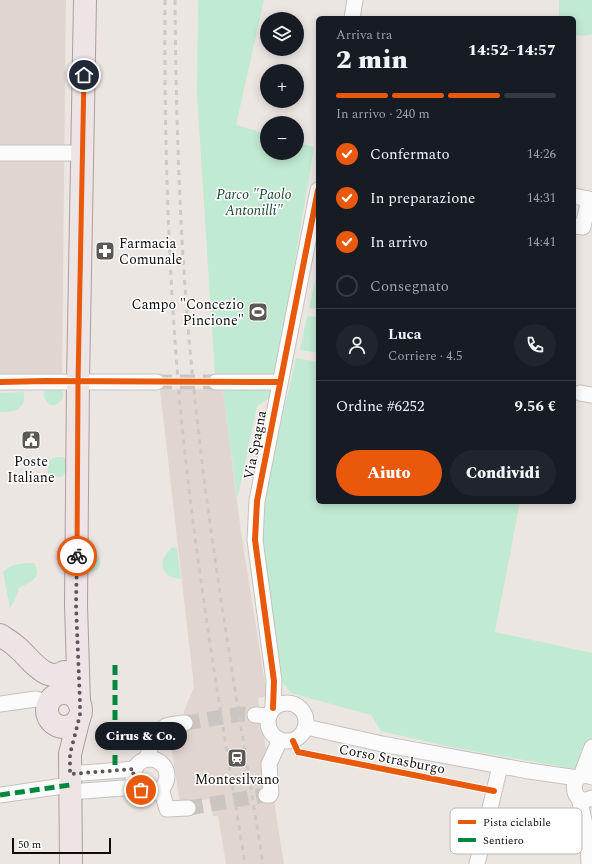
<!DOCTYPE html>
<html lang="it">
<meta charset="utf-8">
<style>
body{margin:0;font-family:Spectral,serif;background:#20242c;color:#f1f3f6;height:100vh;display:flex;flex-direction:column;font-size:15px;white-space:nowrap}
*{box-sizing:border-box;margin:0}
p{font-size:13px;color:#9ea1a6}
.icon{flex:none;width:22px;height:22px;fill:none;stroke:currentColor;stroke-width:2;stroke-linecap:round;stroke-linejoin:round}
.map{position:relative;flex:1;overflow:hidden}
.side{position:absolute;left:316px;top:16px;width:260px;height:488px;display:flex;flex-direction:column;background:#171b24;border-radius:6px;box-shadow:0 2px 10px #0003}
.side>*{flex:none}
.buttons{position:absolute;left:260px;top:12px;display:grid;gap:8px}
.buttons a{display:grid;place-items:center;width:44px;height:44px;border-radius:50%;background:#171b24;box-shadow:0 2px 10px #0003;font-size:20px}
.scale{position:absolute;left:12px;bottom:10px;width:99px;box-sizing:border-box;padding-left:4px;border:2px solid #0f0c0a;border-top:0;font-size:11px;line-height:14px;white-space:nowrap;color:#0f0c0a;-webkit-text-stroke:3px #fff;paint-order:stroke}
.pin{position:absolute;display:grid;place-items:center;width:34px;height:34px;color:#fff;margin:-17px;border:2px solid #fff;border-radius:50%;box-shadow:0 1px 4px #0007}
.courier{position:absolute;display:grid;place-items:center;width:40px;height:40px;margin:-20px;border:3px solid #ea580c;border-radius:50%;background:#fff;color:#222;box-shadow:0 1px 5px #0007}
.bubble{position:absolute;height:28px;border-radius:14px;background:#171b24;box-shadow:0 2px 10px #0003;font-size:13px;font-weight:800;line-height:28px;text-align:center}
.head em{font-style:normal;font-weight:800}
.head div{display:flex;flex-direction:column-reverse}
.head{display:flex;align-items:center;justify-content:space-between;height:68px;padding:0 20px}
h1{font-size:26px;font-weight:800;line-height:30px}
.bar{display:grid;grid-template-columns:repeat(4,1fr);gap:6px 4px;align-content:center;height:48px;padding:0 20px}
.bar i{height:5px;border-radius:3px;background:#363941}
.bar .selected{background:#ea580c}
.bar p{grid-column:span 4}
.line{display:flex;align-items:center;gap:10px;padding:0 20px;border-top:1px solid #363941}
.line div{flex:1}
.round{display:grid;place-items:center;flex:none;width:42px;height:42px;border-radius:21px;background:#20242c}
ol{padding:0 20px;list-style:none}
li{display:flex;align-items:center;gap:12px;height:44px}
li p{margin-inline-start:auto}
li .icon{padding:4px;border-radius:50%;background:#ea580c;color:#fff;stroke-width:4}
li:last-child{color:#9ea1a6}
li i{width:22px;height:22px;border:2px solid #363941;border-radius:50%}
.cta{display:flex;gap:8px;margin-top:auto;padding:8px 20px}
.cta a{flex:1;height:46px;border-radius:24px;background:#ea580c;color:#fff;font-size:16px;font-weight:800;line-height:46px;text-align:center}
.cta a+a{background:#20242c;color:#f1f3f6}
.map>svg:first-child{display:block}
.built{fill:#e1d6cf}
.green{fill:#c1ead2}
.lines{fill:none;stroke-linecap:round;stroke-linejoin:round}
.minor-tunnel{stroke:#cbc5c2;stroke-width:15;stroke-dasharray:15 8;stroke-linecap:butt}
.minor-casing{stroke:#c6c1bf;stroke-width:17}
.primary-casing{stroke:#ae9d9f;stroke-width:24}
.minor{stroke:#fcfbfb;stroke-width:15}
.primary{stroke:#ede4e6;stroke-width:22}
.rail{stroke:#cccac9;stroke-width:3;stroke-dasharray:5 5;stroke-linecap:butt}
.quiet{stroke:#00873e;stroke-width:5;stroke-dasharray:10 5;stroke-linecap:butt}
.cycleway-casing{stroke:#fff;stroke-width:8}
.cycleway{stroke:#e8590c;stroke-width:6}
.done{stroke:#5c5856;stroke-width:4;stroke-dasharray:0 7.2}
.route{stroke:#ea580c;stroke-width:5}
.labels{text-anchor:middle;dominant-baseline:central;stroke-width:3;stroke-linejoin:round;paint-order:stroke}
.park-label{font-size:14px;font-style:italic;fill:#1a4431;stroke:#fff}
.poi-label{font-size:14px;fill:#0f0c0a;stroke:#fff}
.street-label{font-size:14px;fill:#0f0c0a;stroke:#fff}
.key{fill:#fff;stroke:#b7b6b6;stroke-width:1}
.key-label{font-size:11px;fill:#0f0c0a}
</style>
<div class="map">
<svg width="592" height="864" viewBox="0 0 592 864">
<rect width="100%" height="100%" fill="#ece6e3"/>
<g class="built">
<polygon points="0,0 66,0 62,376 0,375"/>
<polygon points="223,389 241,532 267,696 258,698 284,864 226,864 218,816 213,816 209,799 180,804 169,731 184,728 184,711 194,687 160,390"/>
</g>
<g class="green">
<polygon points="198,0 264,0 236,125 267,134 267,153 297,153 297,143 314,147 276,375 215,376 197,95"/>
<polygon points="559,0 592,0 592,34 586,36 574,35 574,18 560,18 559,15"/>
<polygon points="318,268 318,309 309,308"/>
<polygon points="307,316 318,317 318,353 300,350"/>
<polygon points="296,358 318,362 318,502 520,502 495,632 592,653 592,772 450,747 381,731 371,715 291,693 278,677 259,518"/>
<path d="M57 388 62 390C65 400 59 406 50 405L44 398V392L46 389Z"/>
<polygon points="223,389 270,389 271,390 271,397 257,406 238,496 237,497"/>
<path d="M24 392C26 410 15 412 0 412V393Z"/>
<path d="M57 457H63L67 460C67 468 68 472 61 477L52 476 48 473C46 464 49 459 57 457Z"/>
<path d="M173 547 177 548 181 579C159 578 157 558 173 547Z"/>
<path d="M95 556 99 557C102 566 98 572 89 572L87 564 91 557Z"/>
<path d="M34 563C43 579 31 581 19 588L14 602 10 608 3 572C12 563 22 563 34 563Z"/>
</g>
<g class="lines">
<g class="minor-tunnel">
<polyline points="157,382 216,382"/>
<polyline points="185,723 241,714 255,715"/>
<polyline points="188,808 266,795"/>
</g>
<defs>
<g id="minor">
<polyline points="352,18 355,0"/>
<polyline points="0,153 83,153"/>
<polyline points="574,196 592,200"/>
<polyline points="574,226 583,227 589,199"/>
<polyline points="0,382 157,382"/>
<polyline points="216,382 280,382"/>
<polyline points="580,393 592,395"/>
<circle cx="287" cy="722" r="19"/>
<polyline points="0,704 36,699 50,703"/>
<polyline points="273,708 274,681 255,540 257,501 318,190"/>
<polyline points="255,715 269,716"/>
<polyline points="306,727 382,744 529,771 578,778"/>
<circle cx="150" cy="776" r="17"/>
<path d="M147 759C150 747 154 733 166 726 171 724 179 724 185 723"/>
<polyline points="70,774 135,769"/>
<polyline points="581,776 592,747"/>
<path d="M592 777C568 767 569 809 592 798"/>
<polyline points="161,789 167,809 188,808"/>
<polyline points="70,792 137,787"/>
<polyline points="0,795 70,785"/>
<polyline points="266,795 270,795 271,793 269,764 280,740"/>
<polyline points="579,798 588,838 589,864"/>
<polyline points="477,864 500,766"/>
</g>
<g id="primary">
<path d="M0 635C6 639 13 643 18 648 30 658 46 684 64 672"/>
<circle cx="64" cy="710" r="17"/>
<polyline points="79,703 76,605 78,382 85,0"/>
<polyline points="71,864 70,754 79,718"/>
</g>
</defs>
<use href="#minor" class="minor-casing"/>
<use href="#primary" class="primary-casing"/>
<use href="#minor" class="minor"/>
<use href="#primary" class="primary"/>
<g class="rail">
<path d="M165 0C164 131 168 262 179 393 193 551 220 707 245 864"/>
<path d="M175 0C176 124 180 247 192 371 208 536 237 700 263 864"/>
</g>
<g class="quiet">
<polyline points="115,765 115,663"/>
<polyline points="0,795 70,785"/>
</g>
<defs>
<g id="cycleway">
<polyline points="0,382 46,381 280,382"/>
<polyline points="273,708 274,681 255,540 257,501 318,190"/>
<polyline points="293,741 298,752 494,791"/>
</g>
</defs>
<use href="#cycleway" class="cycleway-casing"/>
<use href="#cycleway" class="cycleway"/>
</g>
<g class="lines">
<path class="done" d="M77 556 76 605 80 703V715L70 754V774L134 769C132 778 134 784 141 790"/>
<polyline class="route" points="77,556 78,382 84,75"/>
</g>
<defs>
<symbol id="pharmacy-square" viewBox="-11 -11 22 22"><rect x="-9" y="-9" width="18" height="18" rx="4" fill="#5c5856" stroke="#fff"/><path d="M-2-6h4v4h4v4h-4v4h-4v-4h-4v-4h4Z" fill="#fff"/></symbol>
<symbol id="stadium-square" viewBox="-11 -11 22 22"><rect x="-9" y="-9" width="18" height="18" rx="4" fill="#5c5856" stroke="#fff"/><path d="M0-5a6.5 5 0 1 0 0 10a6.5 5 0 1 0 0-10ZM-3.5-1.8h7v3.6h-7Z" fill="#fff"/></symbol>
<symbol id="civic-square" viewBox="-11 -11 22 22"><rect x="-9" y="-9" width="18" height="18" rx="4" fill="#5c5856" stroke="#fff"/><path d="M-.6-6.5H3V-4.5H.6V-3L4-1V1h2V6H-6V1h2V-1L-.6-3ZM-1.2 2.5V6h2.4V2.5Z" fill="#fff"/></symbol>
<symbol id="station-square" viewBox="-11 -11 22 22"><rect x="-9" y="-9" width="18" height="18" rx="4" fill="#5c5856" stroke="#fff"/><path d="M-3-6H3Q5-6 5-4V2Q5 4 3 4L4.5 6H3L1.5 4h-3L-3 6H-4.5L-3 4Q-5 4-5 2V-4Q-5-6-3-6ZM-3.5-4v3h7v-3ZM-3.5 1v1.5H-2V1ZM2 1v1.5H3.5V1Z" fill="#fff"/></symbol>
</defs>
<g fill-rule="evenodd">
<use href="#pharmacy-square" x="94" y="240" width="22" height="22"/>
<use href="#stadium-square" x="247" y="301" width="22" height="22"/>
<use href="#civic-square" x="20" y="429" width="22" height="22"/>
<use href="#station-square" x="226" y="747" width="22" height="22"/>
</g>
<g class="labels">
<g class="park-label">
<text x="254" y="194">Parco "Paolo<tspan x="254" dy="16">Antonilli"</tspan></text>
</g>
<g class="poi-label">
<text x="119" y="243" text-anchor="start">Farmacia<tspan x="119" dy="16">Comunale</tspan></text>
<text x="244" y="304" text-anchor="end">Campo "Concezio<tspan x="244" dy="16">Pincione"</tspan></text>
<text x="31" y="461">Poste<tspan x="31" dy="16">Italiane</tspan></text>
<text x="237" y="779">Montesilvano</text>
</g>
<g class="street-label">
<text transform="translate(255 445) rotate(-79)">Via Spagna</text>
<text transform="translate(392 759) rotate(11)">Corso Strasburgo</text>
</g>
</g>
<rect x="450" y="808" width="132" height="46" rx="6" class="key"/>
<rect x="458" y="820" width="18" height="4" fill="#e8590c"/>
<rect x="458" y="838" width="18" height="4" fill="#00873e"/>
<g class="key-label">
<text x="483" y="826">Pista ciclabile</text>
<text x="483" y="844">Sentiero</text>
</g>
</svg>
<div class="buttons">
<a><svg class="icon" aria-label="layers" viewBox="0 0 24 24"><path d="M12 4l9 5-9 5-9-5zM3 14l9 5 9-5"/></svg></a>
<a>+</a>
<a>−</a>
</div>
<div class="scale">50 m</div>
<div class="pin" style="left:141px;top:790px;background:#ea580c"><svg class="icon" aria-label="bag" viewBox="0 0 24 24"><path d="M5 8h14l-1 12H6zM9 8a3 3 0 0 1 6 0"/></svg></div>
<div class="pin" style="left:84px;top:75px;background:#1f2937"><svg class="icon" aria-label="home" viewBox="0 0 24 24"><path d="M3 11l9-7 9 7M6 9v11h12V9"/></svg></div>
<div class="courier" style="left:77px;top:556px"><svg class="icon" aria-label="bike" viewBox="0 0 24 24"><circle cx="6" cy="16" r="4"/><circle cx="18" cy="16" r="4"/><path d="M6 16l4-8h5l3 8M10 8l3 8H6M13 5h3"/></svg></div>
<div class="bubble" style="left:95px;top:722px;width:92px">Cirus &amp; Co.</div>
<section class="side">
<div class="head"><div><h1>2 min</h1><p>Arriva tra</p></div><em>14:52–14:57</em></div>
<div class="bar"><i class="selected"></i><i class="selected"></i><i class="selected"></i><i></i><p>In arrivo · 240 m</p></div>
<ol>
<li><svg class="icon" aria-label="check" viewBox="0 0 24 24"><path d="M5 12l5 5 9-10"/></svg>Confermato<p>14:26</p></li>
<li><svg class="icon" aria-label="check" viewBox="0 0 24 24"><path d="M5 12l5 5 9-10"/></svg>In preparazione<p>14:31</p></li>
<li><svg class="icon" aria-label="check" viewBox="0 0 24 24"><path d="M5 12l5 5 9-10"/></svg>In arrivo<p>14:41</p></li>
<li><i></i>Consegnato</li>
</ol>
<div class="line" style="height:72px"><a class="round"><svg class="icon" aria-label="person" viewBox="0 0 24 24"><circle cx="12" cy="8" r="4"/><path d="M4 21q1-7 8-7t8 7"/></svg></a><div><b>Luca</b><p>Corriere · 4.5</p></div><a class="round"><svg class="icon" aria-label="phone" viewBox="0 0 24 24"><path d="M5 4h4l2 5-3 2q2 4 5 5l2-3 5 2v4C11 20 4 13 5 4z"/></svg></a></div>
<div class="line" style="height:52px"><div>Ordine #6252</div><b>9.56 €</b></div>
<div class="cta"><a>Aiuto</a><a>Condividi</a></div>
</section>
</div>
